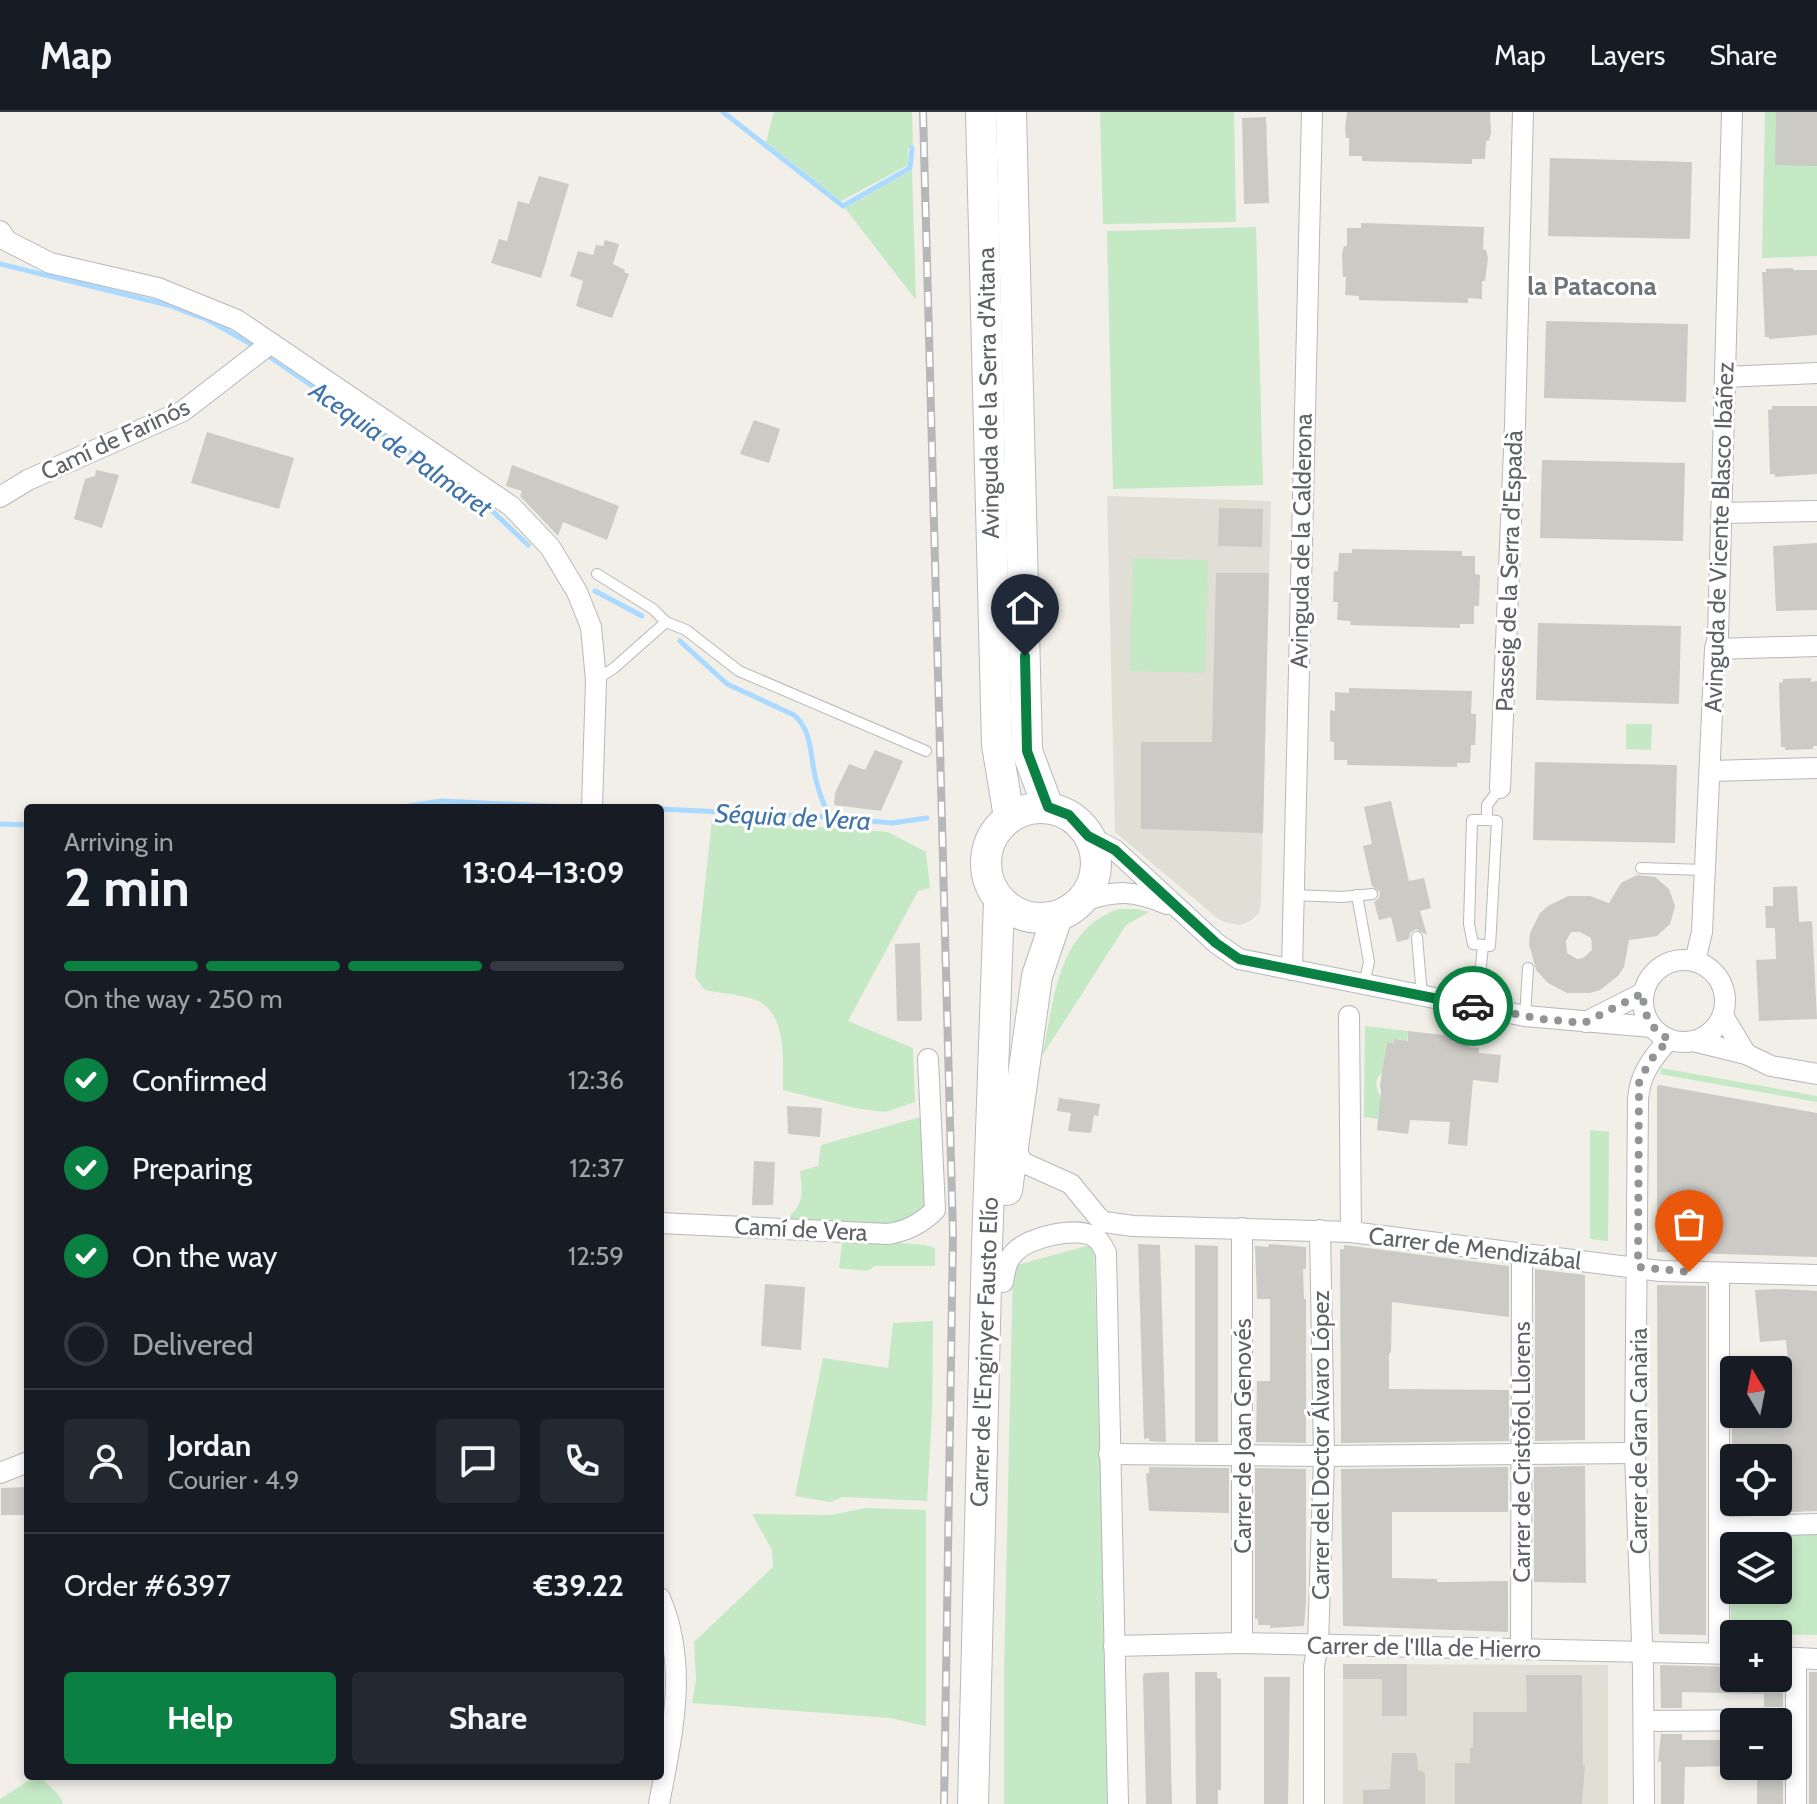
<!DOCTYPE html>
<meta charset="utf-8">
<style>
body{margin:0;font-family:Cabin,sans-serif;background:#242831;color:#f1f3f6;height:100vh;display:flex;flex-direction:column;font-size:30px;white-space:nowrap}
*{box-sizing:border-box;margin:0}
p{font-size:26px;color:#9ea1a6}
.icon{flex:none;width:44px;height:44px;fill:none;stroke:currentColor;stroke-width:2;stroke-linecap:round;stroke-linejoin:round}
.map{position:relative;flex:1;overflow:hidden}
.drawer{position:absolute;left:24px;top:692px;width:640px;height:976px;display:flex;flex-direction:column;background:#171b24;border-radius:8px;box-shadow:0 4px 12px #0003}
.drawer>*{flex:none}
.needle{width:52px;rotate:350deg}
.fabs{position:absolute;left:1720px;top:1244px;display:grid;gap:16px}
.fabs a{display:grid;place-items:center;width:72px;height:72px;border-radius:8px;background:#171b24;box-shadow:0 4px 12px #0003;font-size:40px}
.pin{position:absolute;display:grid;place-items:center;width:68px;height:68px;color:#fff;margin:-82px -34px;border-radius:50% 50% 50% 0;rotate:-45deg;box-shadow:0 0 8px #0007}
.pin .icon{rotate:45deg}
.courier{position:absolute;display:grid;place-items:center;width:80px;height:80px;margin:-40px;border:6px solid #0b8043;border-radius:50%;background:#fff;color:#222;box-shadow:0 2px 10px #0007}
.overview em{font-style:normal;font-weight:800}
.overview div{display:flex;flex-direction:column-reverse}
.overview{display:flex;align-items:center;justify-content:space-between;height:136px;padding:0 40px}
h1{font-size:52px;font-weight:800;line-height:60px}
.bar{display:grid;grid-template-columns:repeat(4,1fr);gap:12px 8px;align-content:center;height:96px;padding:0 40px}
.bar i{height:10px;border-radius:6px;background:#363941}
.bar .active{background:#0b8043}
.bar p{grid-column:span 4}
.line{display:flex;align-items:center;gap:20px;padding:0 40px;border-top:2px solid #363941}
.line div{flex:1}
.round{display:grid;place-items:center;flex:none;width:84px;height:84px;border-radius:8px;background:#242831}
ol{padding:0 40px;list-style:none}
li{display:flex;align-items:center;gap:24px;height:88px}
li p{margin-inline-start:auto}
li .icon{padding:8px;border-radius:50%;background:#0b8043;color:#fff;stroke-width:4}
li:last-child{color:#9ea1a6}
li i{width:44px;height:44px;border:4px solid #363941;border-radius:50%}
.cta{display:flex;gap:16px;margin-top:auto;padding:16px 40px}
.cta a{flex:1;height:92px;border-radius:8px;background:#0b8043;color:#fff;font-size:32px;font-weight:800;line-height:92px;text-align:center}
.cta a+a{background:#242831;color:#f1f3f6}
header{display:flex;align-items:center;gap:48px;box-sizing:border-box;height:112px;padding:0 40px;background:#171b24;border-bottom:2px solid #363941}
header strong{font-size:38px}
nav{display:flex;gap:44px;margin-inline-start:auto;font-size:28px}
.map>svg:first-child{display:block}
.education{fill:#e1ded6}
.green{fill:#c5e8c5;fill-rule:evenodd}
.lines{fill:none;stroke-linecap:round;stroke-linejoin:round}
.stream{stroke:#aadaff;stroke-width:5}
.building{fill:#cccac5;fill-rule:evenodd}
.lane-casing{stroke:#b5b8bc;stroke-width:12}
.street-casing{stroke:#b5b8bc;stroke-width:22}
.secondary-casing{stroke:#b6babf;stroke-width:32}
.lane{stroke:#fff;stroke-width:10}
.street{stroke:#fff;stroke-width:20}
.secondary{stroke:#fff;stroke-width:30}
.rail-casing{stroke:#b6b7b8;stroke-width:8}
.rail{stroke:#fff;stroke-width:5;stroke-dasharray:15;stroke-linecap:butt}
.done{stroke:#929495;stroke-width:8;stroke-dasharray:0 14.4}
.route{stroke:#0b8043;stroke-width:10}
.labels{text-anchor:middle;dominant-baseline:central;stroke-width:6;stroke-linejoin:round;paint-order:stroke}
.street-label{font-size:24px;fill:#5f6368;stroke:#fff}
.neighbourhood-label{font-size:26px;font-weight:bold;fill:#70757a;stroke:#fff}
.water-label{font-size:26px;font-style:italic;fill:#4174aa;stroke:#fff}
</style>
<header>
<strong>Map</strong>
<nav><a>Map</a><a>Layers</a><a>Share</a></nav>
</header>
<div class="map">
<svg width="1817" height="1692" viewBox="0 0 1817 1692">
<rect width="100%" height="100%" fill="#f1efe8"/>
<g class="education">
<polygon points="1107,384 1271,389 1261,789 1259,801 1250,809 1240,813 1227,811 1217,806 1115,720"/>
<polygon points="1343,1552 1608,1553 1608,1692 1343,1692"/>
</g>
<g class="green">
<polygon points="774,0 912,0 913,33 908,36 908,53 841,89 766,30"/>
<polygon points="1100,0 1234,0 1236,110 1103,112"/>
<polygon points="1765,0 1817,0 1817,144 1762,146"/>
<polygon points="912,58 916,188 845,96"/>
<polygon points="1256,115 1263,373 1113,377 1107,119"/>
<polygon points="1133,446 1208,448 1205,561 1130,559"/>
<polygon points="1626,612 1652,612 1651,638 1626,637"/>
<path d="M712 707 888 720 926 740 930 776 918 779 848 909 913 936 915 990 885 1000 855 996 783 978C782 950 788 906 760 890 745 882 721 882 705 878L695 865Z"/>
<path d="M1118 797H1138L1149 800 1126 813 1042 944C1055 887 1056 820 1118 797Z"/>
<path d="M1365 914 1408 919 1407 933H1403V928L1395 927 1394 931H1387L1384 959C1373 969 1376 973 1380 985 1381 991 1379 1000 1378 1007L1364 1005Z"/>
<polygon points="1661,956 1817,984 1817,990 1660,962"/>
<path d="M920 1005 924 1006 928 1094 896 1113 791 1108 790 1103C805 1091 802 1077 800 1059L818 1054 821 1033Z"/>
<polygon points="1590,1018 1609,1020 1608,1129 1590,1127"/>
<polygon points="846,1126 925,1133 935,1136 935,1154 875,1154 867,1159 839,1156 842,1131"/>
<polygon points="1094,1132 1110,1692 1004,1692 1004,1559 1013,1154"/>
<polygon points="933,1209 932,1301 927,1389 843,1385 830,1390 795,1384 823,1246 888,1256 893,1211"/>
<polygon points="866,1396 926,1398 926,1614 890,1606 692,1591 696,1567 694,1530 773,1455 772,1438 752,1402 831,1403"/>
<path d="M1817 1415V1523L1755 1522 1731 1511 1729 1417ZM1734 1434H1778V1478H1734Z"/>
<path d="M36 1664H41C46 1675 61 1680 63 1692H0V1687Z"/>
</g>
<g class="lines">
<g class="stream">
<polyline points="723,0 843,94 910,56 912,36"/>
<polyline points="0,152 168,193 208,208 251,232"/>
<polyline points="270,245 487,394 528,433"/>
<polyline points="595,479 642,504"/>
<path d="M680 529 727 572 794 603C813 619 810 646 816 668 819 681 824 693 829 705"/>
<polyline points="395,696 441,689 572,695"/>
<polyline points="660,697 829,705 892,711 927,706"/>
<polyline points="0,712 28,713"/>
</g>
</g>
<g class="building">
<polygon points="1347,0 1490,0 1491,21 1489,29 1486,29 1485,47 1472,47 1472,52 1362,49 1362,44 1349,44 1349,26 1346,26 1345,17"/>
<polygon points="1776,0 1817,0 1817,54 1775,53"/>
<polygon points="1266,5 1269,91 1244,92 1242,6"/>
<polygon points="1550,46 1692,50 1690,127 1548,124"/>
<polygon points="539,64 569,72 541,166 491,151 499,127 507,129 518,89 529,92"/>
<polygon points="1361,111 1484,115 1483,137 1486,138 1488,146 1485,169 1482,169 1482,187 1468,186 1468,191 1359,188 1359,184 1345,183 1346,165 1343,165 1342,142 1344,134 1347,134 1347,116 1361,116"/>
<polygon points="605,128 619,132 613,152 625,158 624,160 629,162 612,206 576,194 583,169 570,164 578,139 593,143 596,133 603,134"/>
<polygon points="1793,156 1793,158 1817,158 1817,223 1769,227 1769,225 1765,225 1762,160 1766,160 1766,157"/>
<polygon points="1546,209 1688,212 1686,290 1544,286"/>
<polygon points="1772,294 1817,294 1817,362 1775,365 1775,362 1770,362 1768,298 1772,297"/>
<polygon points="754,308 780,317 769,351 740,342"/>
<polygon points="207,320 294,346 279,397 191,371"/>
<polygon points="1542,348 1685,351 1683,429 1540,426"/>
<polygon points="512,353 619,394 607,428 563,410 558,424 520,384 522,379 506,374"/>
<polygon points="96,358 119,363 102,416 74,407 85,367 95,364"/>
<polygon points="1219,396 1263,397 1262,435 1218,434"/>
<polygon points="1817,431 1817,498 1776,499 1773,434"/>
<polygon points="1352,437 1462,439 1462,444 1475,444 1475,462 1480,463 1479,494 1474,494 1474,512 1460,512 1460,516 1350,513 1351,509 1337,508 1338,490 1333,490 1334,459 1338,459 1339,441 1352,441"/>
<polygon points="1216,461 1269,461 1263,721 1141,717 1141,630 1212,630"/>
<polygon points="1538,511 1681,514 1679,592 1536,588"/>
<polygon points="1811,566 1811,570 1817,569 1817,634 1813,634 1813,637 1785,638 1785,635 1781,635 1779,571 1783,570 1783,567"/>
<polygon points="1349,576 1472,579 1471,602 1476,602 1476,615 1475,633 1471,633 1470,651 1457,651 1457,655 1347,653 1347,648 1334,648 1334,630 1330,629 1330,598 1335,599 1335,580 1349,581"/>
<polygon points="875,638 903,649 881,699 834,693 835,681 849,652 865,658"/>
<polygon points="1535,650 1677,653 1675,731 1533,728"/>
<polygon points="1391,689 1409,769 1424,766 1431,796 1420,799 1427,823 1416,817 1410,821 1409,827 1397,830 1391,805 1379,808 1374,790 1379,786 1380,780 1372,774 1363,734 1372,732 1364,695"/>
<path d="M1637 763 1655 765 1669 777 1675 794 1670 812 1657 824 1629 828 1624 855 1618 864 1600 878 1590 881H1567L1548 871 1536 858 1529 832 1530 821 1540 801 1548 794 1568 784H1590L1609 791 1621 771ZM1571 820H1580L1591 826 1592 838 1583 846 1577 847 1567 841 1566 829Z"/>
<polygon points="1797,774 1799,810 1812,809 1817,907 1759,909 1756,848 1776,847 1775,816 1766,816 1765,794 1773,794 1773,775"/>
<polygon points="920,831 922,909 897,909 895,832"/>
<polygon points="1408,919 1470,926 1469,935 1479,936 1479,941 1501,943 1498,971 1473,968 1467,1034 1448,1032 1450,1010 1410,1008 1408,1022 1377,1018 1381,979 1380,973 1387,931 1394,931 1394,927 1408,929"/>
<polygon points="1659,973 1817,1001 1817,1145 1657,1140 1657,975"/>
<polygon points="1059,986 1100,992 1098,1004 1094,1003 1091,1021 1068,1019 1071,1001 1057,999"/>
<polygon points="787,994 822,996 820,1025 788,1022"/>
<polygon points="754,1049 775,1050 773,1093 752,1093"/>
<polygon points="1138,1132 1160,1133 1166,1330 1149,1329 1149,1326 1144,1327"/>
<polygon points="1269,1132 1306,1135 1306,1157 1303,1157 1304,1187 1306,1187 1306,1331 1256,1330 1257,1269 1270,1269 1270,1187 1257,1187 1255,1134 1268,1135"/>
<polygon points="1195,1133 1218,1134 1218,1330 1195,1330"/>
<polygon points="1344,1133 1509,1154 1509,1205 1392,1190 1391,1240 1389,1242 1389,1277 1509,1278 1509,1329 1341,1331 1340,1137 1344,1137"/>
<polygon points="1535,1157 1585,1163 1585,1328 1535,1329"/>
<polygon points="765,1172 805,1175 801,1238 761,1234"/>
<polygon points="1657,1173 1706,1174 1706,1523 1659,1522"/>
<path d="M1783 1177 1817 1179V1399L1732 1402V1298L1734 1302H1778V1296L1792 1295 1786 1228 1760 1230 1755 1178ZM1734 1346H1778V1390H1734Z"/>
<polygon points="1585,1354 1586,1471 1534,1470 1534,1355"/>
<polygon points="1149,1355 1229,1356 1229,1401 1149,1399 1146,1361 1149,1361"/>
<polygon points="1508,1355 1508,1400 1392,1400 1392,1466 1437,1467 1437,1470 1450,1470 1508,1469 1508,1520 1343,1514 1341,1357"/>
<polygon points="1255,1356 1306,1357 1306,1490 1304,1514 1270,1516 1270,1513 1258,1513 1258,1507 1255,1507"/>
<polygon points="28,1375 28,1403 1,1403 1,1376"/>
<polygon points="1343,1552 1407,1552 1407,1604 1382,1604 1382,1567 1343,1567"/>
<polygon points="1660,1553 1734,1555 1734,1566 1778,1566 1778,1558 1783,1558 1783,1595 1764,1595 1764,1582 1682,1580 1682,1596 1661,1596"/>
<polygon points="1169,1560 1172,1692 1146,1692 1143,1565 1144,1561"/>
<polygon points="1195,1560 1217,1560 1217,1566 1221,1567 1221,1678 1218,1678 1218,1692 1196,1692"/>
<rect x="1809" y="1560" width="8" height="132"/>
<polygon points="1526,1563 1582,1563 1583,1654 1585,1653 1582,1692 1455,1692 1455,1651 1470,1651 1470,1636 1473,1636 1473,1600 1527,1600"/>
<polygon points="1264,1565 1290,1565 1288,1692 1264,1692"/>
<polygon points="1778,1621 1783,1621 1783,1692 1757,1692 1757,1654 1778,1654"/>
<polygon points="1661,1622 1682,1622 1682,1628 1734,1628 1734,1654 1685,1655 1684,1692 1661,1692 1661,1649 1658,1650"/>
<polygon points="1392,1641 1415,1641 1417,1644 1418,1659 1422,1659 1425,1662 1425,1692 1363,1692 1363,1678 1390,1677"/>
</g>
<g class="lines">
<defs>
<g id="lane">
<polyline points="597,462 653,497 666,510 686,518 739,559 926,639"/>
<polyline points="597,567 614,556 666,510"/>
<polyline points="1641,756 1705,758"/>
<polyline points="1293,783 1342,785 1372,782"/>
<polyline points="1357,783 1369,850 1364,872"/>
<polyline points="1417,825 1422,884"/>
<polyline points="1483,833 1473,832 1469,812 1472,708 1487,708"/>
<polyline points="1477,895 1483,833 1490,834 1497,709 1487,708 1487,693 1500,676"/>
<polyline points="1525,904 1528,856"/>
</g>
<g id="street">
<polyline points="0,119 7,129 50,151 158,176 237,208 511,394 550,435 577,480 591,515 596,568 592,696"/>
<polyline points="1725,265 1817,261"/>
<polyline points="0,385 28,368 183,299 271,231"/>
<polyline points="1722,401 1817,399"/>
<polyline points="1715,537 1817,534"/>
<polyline points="1711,659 1817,656"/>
<polyline points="1500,676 1515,313 1523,0"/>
<polyline points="1088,724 1115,738 1216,831 1239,847 1525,904 1652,915"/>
<path d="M1083 789C1118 778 1132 778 1167 792"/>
<circle cx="1684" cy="889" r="41"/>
<polyline points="1695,849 1702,820 1715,537 1718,525 1732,0"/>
<polyline points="1292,858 1312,0"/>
<polyline points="1349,904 1351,1120"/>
<polyline points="1723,904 1746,942"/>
<polyline points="1586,910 1643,881"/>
<polyline points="1693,929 1746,942 1771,954 1817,962"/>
<polyline points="1014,1032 1022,1050 1071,1072 1097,1104 1104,1110 1133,1114 1351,1120 1660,1159 1817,1163"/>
<path d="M660 1111 888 1122C907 1119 921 1112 935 1098L928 947"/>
<polyline points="1242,1116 1242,1531"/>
<polyline points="1719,1162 1719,1541"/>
<path d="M1003 1170C1005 1159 1006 1149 1014 1141 1027 1125 1079 1113 1096 1126 1101 1130 1103 1135 1106 1141L1118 1692"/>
<polyline points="1109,1342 1324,1344 1635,1341"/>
<polyline points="0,1361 28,1350"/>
<polyline points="1719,1415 1817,1412"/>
<polyline points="1114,1534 1242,1531 1734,1542"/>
<polyline points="1521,1537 1522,1142"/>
<polyline points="1778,1545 1817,1547"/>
<polyline points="1644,1609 1796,1608"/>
<path d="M659 1692C672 1622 689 1554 660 1486"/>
<polyline points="1314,1692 1314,1554 1318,1533 1324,1344 1320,1118"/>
<path d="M1644 1692 1643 1557 1635 1341 1638 987C1640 961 1652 947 1669 927"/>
<polyline points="1796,1692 1796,1546"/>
</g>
<g id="secondary">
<polyline points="981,0 997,633 1009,705"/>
<polyline points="1011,0 1027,639 1048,695"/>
<circle cx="1041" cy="751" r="55"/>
<polyline points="1007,1078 1037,864 1057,805"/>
<polyline points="973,1692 987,1134 999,789"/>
</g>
</defs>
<use href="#lane" class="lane-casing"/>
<use href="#street" class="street-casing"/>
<use href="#secondary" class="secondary-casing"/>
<use href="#lane" class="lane"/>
<use href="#street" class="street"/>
<use href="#secondary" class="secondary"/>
<defs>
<polyline id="rail" points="923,0 953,1122 944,1692"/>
</defs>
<use href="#rail" class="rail-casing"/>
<use href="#rail" class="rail"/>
</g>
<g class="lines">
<path class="done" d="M1473 894 1541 907 1584 911 1643 881C1643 902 1650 917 1669 927L1649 950 1639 971 1638 1155 1689 1160"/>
<polyline class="route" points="1025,544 1027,639 1048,695 1069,703 1088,724 1115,738 1216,831 1239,847 1473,894"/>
</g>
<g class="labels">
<g class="street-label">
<text transform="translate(988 281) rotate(-91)">Avinguda de la Serra d'Aitana</text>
<text transform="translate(115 327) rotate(-25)">Camí de Farinós</text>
<text transform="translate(1719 425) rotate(-88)">Avinguda de Vicente Blasco Ibáñez</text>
<text transform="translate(1301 429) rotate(-89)">Avinguda de la Calderona</text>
<text transform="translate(1509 459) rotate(-88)">Passeig de la Serra d'Espadà</text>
<text transform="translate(801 1117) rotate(3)">Camí de Vera</text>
<text transform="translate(1475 1136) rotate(7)">Carrer de Mendizábal</text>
<text transform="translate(984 1240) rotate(-88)">Carrer de l'Enginyer Fausto Elío</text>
<text transform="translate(1242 1324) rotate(-90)">Carrer de Joan Genovés</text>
<text transform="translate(1638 1329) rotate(-90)">Carrer de Gran Canària</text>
<text transform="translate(1320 1333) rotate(-90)">Carrer del Doctor Álvaro López</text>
<text transform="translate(1521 1340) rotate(-90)">Carrer de Cristòfol Llorens</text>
<text transform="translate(1424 1535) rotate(1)">Carrer de l'Illa de Hierro</text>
</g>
<g class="neighbourhood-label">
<text x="1592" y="174">la Patacona</text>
</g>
<g class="water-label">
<text transform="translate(401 337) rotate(35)">Acequia de Palmaret</text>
<text transform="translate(793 705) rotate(3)">Séquia de Vera</text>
</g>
</g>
</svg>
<div class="fabs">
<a><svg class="needle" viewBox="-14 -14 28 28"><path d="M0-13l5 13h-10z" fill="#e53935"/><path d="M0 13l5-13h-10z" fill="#9ea1a6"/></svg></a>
<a><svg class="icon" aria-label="locate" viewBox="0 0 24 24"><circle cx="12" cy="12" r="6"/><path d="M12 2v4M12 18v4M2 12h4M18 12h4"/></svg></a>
<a><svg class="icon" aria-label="layers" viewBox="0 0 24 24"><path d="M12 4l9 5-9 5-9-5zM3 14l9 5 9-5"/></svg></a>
<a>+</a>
<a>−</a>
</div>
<div class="pin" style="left:1689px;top:1160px;background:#ea580c"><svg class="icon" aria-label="bag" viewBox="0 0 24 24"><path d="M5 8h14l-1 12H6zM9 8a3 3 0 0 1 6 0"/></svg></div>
<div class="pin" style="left:1025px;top:544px;background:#1f2937"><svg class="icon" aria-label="home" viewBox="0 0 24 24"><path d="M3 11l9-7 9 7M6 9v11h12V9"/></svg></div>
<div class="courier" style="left:1473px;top:894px"><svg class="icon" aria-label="car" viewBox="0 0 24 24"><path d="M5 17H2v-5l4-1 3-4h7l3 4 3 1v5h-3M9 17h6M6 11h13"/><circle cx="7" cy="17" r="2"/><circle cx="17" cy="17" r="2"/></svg></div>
<section class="drawer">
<div class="overview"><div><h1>2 min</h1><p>Arriving in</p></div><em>13:04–13:09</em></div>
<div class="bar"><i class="active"></i><i class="active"></i><i class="active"></i><i></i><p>On the way · 250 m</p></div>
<ol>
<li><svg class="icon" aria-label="check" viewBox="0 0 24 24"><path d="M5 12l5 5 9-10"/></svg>Confirmed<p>12:36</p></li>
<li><svg class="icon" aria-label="check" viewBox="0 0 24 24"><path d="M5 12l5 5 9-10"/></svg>Preparing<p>12:37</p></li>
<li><svg class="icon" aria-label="check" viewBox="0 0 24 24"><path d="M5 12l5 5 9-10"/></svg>On the way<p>12:59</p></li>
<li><i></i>Delivered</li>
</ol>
<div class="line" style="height:144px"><a class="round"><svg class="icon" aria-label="person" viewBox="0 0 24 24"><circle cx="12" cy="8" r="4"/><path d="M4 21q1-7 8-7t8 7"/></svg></a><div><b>Jordan</b><p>Courier · 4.9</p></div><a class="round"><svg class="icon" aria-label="chat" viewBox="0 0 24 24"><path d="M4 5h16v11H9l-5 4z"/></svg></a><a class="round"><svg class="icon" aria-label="phone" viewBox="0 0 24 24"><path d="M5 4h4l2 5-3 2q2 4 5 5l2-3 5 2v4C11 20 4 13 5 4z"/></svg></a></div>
<div class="line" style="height:104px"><div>Order #6397</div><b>€39.22</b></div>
<div class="cta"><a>Help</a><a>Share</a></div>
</section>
</div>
